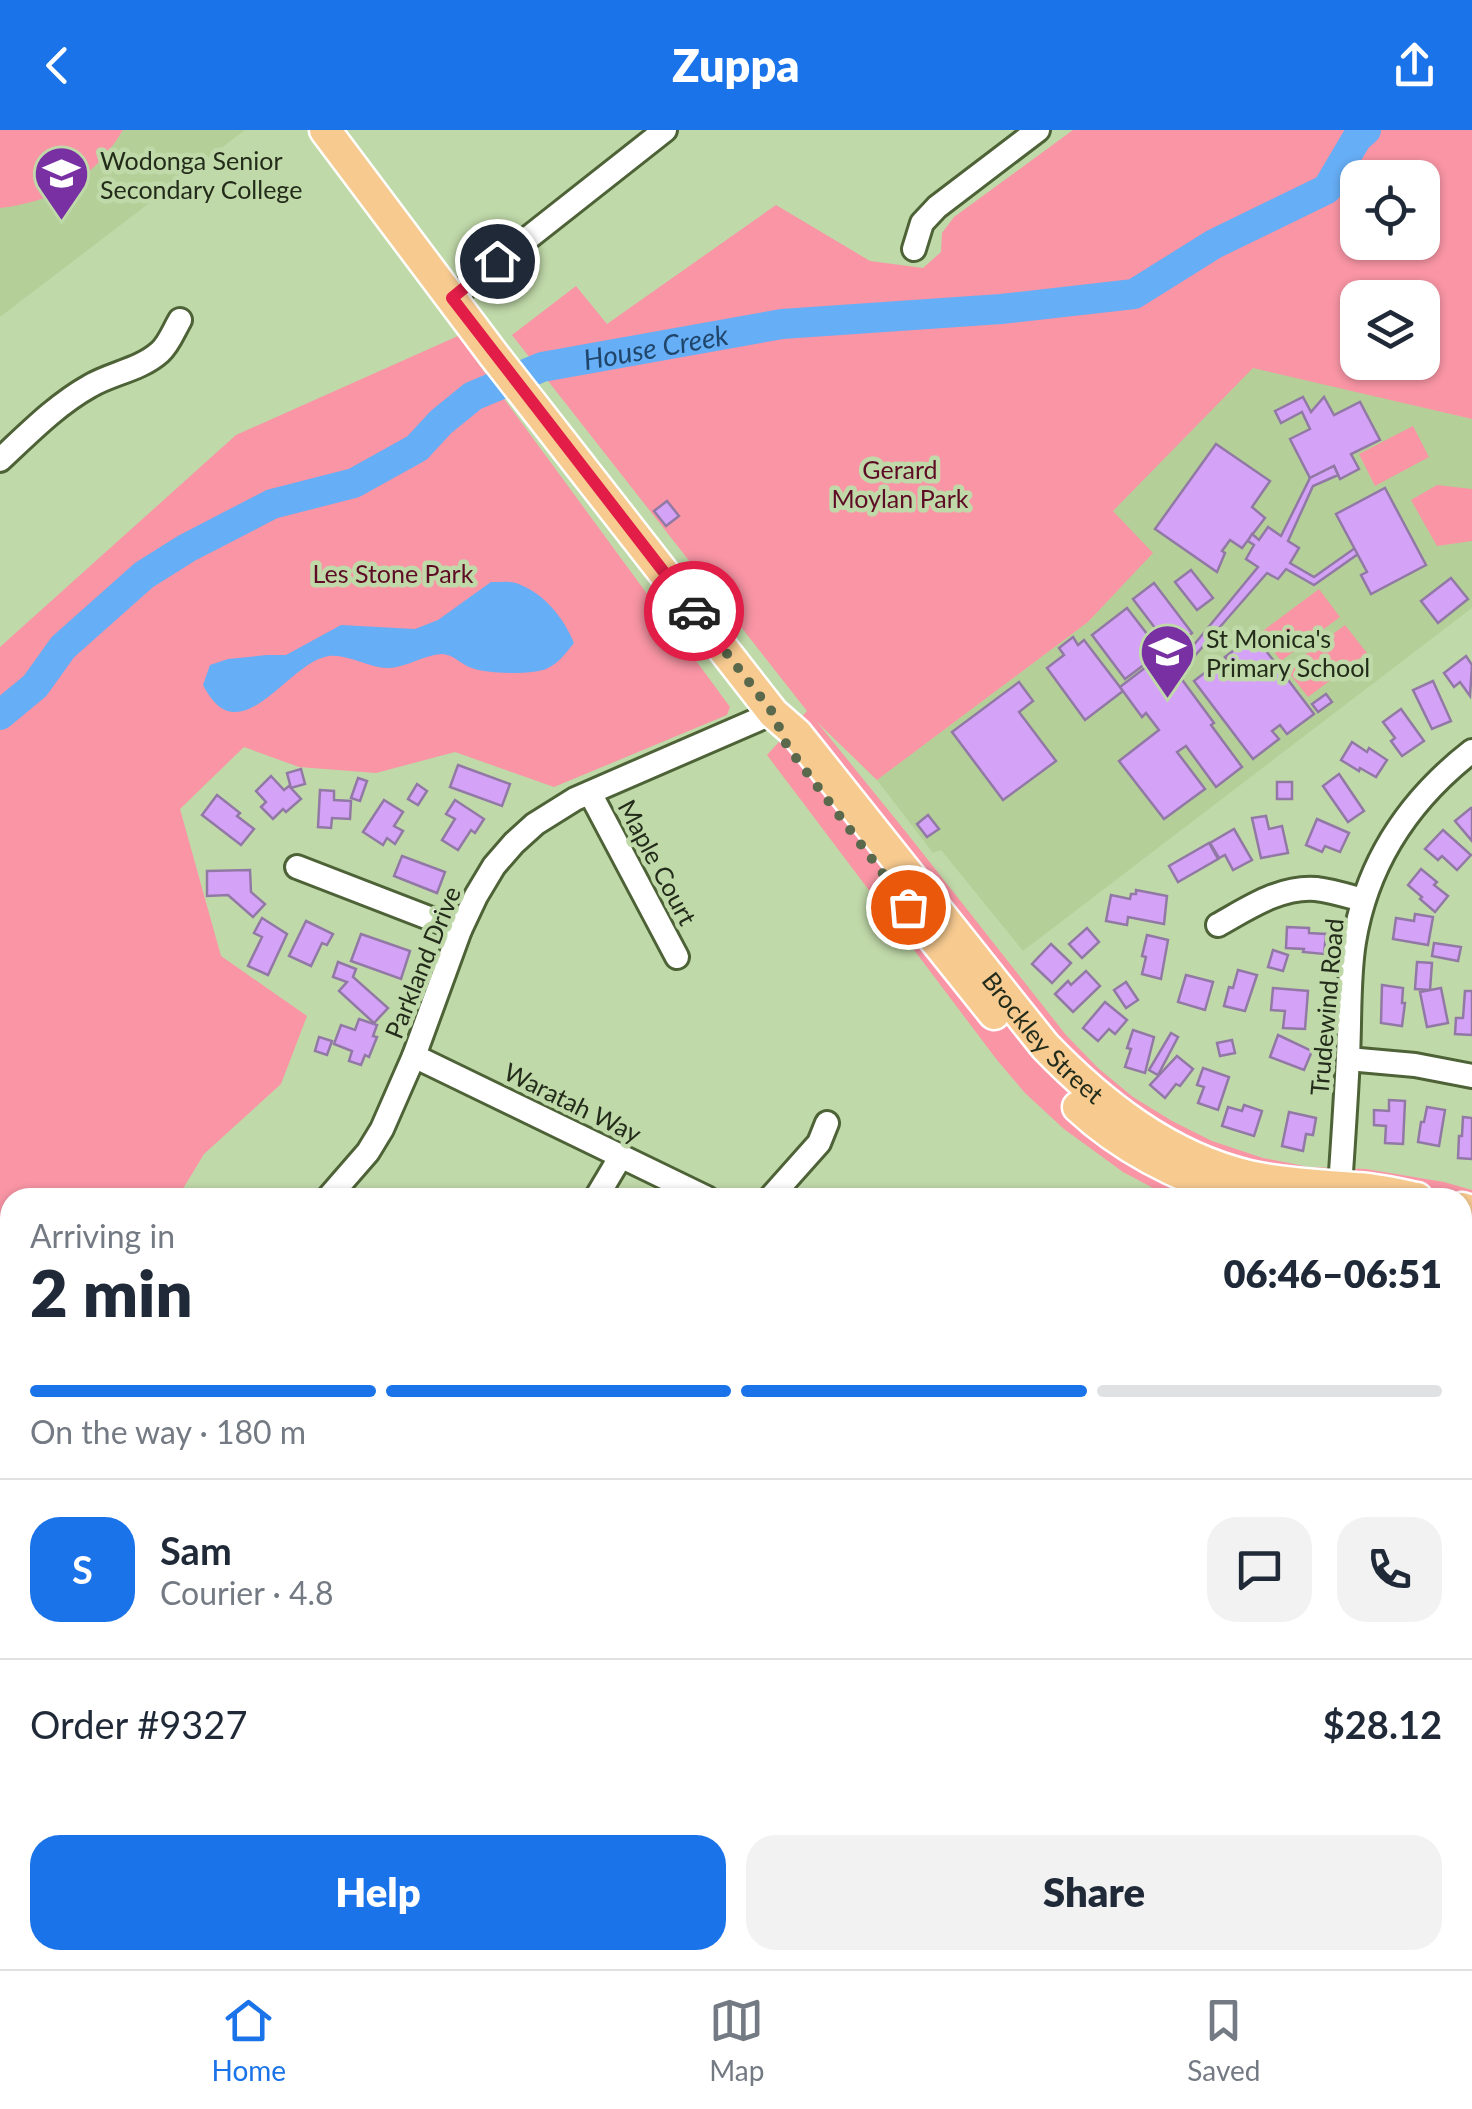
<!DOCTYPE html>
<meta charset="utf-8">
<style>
body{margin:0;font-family:Lato,sans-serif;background:#f2f2f3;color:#1f2937;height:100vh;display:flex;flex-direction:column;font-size:38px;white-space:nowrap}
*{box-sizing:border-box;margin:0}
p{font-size:32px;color:#747a83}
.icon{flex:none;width:55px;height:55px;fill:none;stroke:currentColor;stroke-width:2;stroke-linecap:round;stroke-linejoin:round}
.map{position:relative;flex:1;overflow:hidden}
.details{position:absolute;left:0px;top:1058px;width:1472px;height:782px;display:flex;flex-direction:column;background:#fff;border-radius:30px 30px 0 0;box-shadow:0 2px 8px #0004}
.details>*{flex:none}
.tools{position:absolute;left:1340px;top:30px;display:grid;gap:20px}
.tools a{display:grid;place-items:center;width:100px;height:100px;border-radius:20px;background:#fff;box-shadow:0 2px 8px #0004;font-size:50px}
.pin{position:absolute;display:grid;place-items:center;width:85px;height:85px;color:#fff;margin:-42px;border:5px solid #fff;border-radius:50%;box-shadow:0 2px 10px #0007}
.courier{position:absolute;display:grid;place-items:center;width:100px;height:100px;margin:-50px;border:8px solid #e11d48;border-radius:50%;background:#fff;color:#222;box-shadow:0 2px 12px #0007}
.head em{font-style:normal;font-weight:800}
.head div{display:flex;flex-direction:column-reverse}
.head{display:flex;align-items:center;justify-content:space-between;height:170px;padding:0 30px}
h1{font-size:65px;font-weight:800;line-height:75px}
.bar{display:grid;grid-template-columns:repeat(4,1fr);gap:15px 10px;align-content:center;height:120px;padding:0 30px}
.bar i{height:12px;border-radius:8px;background:#e0e1e3}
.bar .active{background:#1a73e8}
.bar p{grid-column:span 4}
.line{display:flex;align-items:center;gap:25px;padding:0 30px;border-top:2px solid #e0e1e3}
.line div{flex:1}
.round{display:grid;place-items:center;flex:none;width:105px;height:105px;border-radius:30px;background:#f2f2f3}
.primary-button{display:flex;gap:20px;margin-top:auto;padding:20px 30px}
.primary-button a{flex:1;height:115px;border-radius:30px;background:#1a73e8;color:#fff;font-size:40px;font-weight:800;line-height:115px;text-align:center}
.primary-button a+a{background:#f2f2f3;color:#1f2937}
header{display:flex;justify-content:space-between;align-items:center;height:130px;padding:0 30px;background:#1a73e8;color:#fff;font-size:45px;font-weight:800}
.tab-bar{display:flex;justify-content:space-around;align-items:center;height:140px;border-top:2px solid #e0e1e3;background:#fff;font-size:28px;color:#747a83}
.tab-bar a{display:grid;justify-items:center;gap:5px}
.tab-bar .active{color:#1a73e8}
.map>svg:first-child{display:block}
.built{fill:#b4d098}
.green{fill:#f995a5;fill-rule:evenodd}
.water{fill:#66aef6}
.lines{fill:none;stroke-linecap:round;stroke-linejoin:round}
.river{stroke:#66aef6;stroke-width:30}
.building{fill:#d4a3f8;stroke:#9279a5;stroke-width:2.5}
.minor-casing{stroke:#4d6236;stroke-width:28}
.major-casing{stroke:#fff;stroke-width:35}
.minor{stroke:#fff;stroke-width:22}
.major{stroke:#f7ca90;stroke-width:30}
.done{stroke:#5a694c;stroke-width:10;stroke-dasharray:0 18}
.route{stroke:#e11d48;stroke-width:12}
.labels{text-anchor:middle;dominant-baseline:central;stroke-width:9;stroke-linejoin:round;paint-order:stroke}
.poi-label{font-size:25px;fill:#232c1a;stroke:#c0d9a9;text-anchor:start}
.park-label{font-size:25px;fill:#5e0c25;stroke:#c0d9a9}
.street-label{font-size:25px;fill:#232c1a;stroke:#c0d9a9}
.water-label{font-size:28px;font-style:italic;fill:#1f456a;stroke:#c0d9a9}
</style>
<header><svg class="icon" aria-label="back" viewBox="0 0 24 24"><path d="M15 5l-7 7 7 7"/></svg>Zuppa<svg class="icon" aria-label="share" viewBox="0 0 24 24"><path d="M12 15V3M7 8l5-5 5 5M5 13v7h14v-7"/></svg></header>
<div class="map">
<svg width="1472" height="1839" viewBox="0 0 1472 1839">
<rect width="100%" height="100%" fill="#c0d9a9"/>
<g class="built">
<polygon points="0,0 245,0 0,187"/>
<polygon points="1253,237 1472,289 1472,478 1023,821 941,720 933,723 877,650 1088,492 1152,423 1113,381"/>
</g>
<g class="green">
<path d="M0 0H123C95 47 55 72 0 78Z"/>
<path d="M1073 0H1472V289L1253 238 1113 381 1153 423 1088 492 877 650 817 592 906 702 1066 905 1098 938 1133 967 1172 991 1212 1011 1263 1028 1309 1037 1366 1039 1444 1052 1472 1060V1130L1463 1140 1462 1068 1170 1067 1123 1042 1064 999 1025 963 997 930 767 625 807 581 512 205 576 156 607 194 776 75 870 131 923 138 941 122 942 103 954 87ZM1358 48H1422V112H1358ZM1358 168H1422V232H1358Z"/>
<polygon points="458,206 730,577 727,585 554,657 455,622 376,643 299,637 244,617 180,679 221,826 307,886 281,954 204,1024 178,1067 10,1068 10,1291 0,1298 0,517 236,305"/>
<polygon points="1413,296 1429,327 1375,356 1359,324"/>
<polygon points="1437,355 1472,359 1472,411 1437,416 1411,370"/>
<polygon points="1319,459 1340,487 1281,531 1260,503"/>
<polygon points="1345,495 1367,523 1308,567 1286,539"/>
<polygon points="199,1830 305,1830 312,1839 187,1839"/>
<polygon points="958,1830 1123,1830 1112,1839 963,1839"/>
</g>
<path class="water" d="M491 452C499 452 509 451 516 453 543 462 564 488 574 513 566 523 558 534 546 539 530 545 484 544 469 537 460 533 452 524 442 524 424 525 407 537 389 538 370 539 349 524 329 526 288 531 240 628 203 555L210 535 228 529 267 525H286L341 495 415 499 438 490Z"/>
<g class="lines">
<path class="river" id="s1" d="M0 585 35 556 63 517 144 445 187 418 272 374 354 353 417 318 441 292 473 266 542 237 782 194 1001 179 1134 164 1214 114 1327 59 1357 8 1366 0"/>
</g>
<g class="building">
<polygon points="1303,267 1311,282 1324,267 1334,285 1360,272 1380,310 1351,324 1359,339 1340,349 1334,336 1310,348 1290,309 1310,299 1302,282 1281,293 1275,281"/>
<polygon points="1216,314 1270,351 1252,377 1265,388 1242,418 1230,410 1222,421 1225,423 1217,442 1155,399"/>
<polygon points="1334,336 1338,345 1313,356 1288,411 1299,418 1290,433 1314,447 1355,418 1358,424 1314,455 1286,439 1278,449 1267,443 1178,545 1174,539 1258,437 1246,429 1254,415 1248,411 1252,404 1259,410 1268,397 1281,406 1310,348"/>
<polygon points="1385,358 1426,435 1371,464 1361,445 1367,442 1336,384"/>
<polygon points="667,371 679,386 666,396 654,381"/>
<polygon points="1191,440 1213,468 1197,480 1175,452"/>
<polygon points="1451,448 1468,469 1438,493 1421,471"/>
<polygon points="1154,453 1192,503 1171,519 1133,469"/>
<polygon points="1127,478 1161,522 1125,549 1092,505"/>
<polygon points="1254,505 1314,584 1287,604 1280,595 1272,601 1279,609 1253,629 1194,551 1220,531 1227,541 1233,537 1225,527"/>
<polygon points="1073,507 1078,515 1084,510 1123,561 1085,590 1047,538 1064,525 1059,518"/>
<polygon points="1163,524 1214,593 1211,595 1242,637 1216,657 1186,616 1177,622 1205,659 1164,689 1119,631 1159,600 1146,583 1142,587 1120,557"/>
<polygon points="1466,526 1472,535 1470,566 1460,552 1454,557 1444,543"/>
<polygon points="1433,551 1451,591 1432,599 1413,560"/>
<polygon points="1019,552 1033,571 1019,582 1056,631 1003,670 952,602"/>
<polygon points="1326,564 1332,572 1318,582 1312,574"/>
<polygon points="1401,579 1424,611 1402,626 1391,611 1395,608 1383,592"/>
<polygon points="1352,612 1367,622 1369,618 1387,630 1376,647 1360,638 1359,641 1341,630"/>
<polygon points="458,635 510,654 502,676 450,657"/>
<polygon points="301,639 305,654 291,658 287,643"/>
<polygon points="1339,644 1364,681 1348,692 1323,656"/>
<polygon points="271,646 284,660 289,656 301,669 286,682 283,679 273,689 261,677 266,672 256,661"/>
<polygon points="358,648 367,651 360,671 351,668"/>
<rect x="1277" y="652" width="15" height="17"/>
<polygon points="417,654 427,661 418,675 408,669"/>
<polygon points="320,660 334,661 334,670 351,671 350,689 332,688 331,698 318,697"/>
<polygon points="217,665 240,683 237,686 254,699 241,715 202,685"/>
<polygon points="384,670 403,682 394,696 403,701 395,714 387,708 383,715 363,702"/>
<polygon points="455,670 484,689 475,703 471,700 458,720 442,710 455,689 446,684"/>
<polygon points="1471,678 1472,679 1472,711 1455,691"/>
<polygon points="928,685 939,699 927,707 917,694"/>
<polygon points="1266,686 1269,699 1282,696 1288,723 1261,728 1252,688"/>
<polygon points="1317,689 1349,703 1340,722 1325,716 1322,722 1306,715"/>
<polygon points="1234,699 1252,730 1233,740 1225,725 1219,728 1210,713"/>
<polygon points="1443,700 1471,725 1457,740 1442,726 1438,730 1425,719"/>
<polygon points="1209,713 1218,729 1178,752 1169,736"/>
<polygon points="402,726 445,742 437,763 394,746"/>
<polygon points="1421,739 1437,752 1434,755 1448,766 1435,782 1420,769 1422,767 1408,755"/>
<polygon points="250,740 251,762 265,774 253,787 228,765 207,766 207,741"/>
<polygon points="1136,760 1167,766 1164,794 1128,787 1127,795 1106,791 1111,765 1130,769 1131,764 1136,764"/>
<polygon points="1415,784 1433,787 1428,815 1393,809 1396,788 1414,791"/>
<polygon points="262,788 287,804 268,845 248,836 262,807 254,803"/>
<polygon points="306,791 333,804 327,815 322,813 311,836 289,826"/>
<polygon points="1287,797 1309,798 1309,803 1326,804 1324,824 1303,822 1304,819 1286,818"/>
<polygon points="1087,798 1099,812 1082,828 1069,814"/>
<polygon points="361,804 410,821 401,849 351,831"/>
<polygon points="1147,805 1168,810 1161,849 1142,844 1146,827 1142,826"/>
<polygon points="1434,813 1461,817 1458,831 1432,826"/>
<polygon points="1051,814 1071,833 1052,853 1032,834"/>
<polygon points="1273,820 1288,825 1283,841 1268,837"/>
<polygon points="338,832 356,839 353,847 388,878 374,893 339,861 347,852 333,847"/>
<polygon points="1417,832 1432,833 1430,860 1415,859"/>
<polygon points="1238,840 1257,845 1245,881 1224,876 1229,857 1233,858"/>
<polygon points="1086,841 1100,856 1073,882 1055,864 1068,851 1071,855"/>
<polygon points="1186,845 1213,852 1205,880 1178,872"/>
<polygon points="1126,852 1138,870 1126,878 1114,860"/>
<polygon points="1382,855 1403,858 1402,873 1405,873 1402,896 1381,893"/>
<polygon points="1273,858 1308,861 1305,899 1283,898 1285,881 1271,880"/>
<polygon points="1441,858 1448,893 1427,897 1420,862"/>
<polygon points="1465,861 1472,861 1472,905 1455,904 1456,888 1463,888"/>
<polygon points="1105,872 1127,890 1115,904 1109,899 1098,911 1083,898"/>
<polygon points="359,889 377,895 373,906 377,907 369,927 365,925 361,935 349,931 352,921 334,914 341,895 355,900"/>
<polygon points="1133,900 1154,907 1145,943 1125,937 1131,919 1127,918"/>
<polygon points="1171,903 1178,907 1158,945 1149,940"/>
<polygon points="1278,905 1312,921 1304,940 1270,927"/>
<polygon points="319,907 332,911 327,925 315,921"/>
<polygon points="1232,910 1235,923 1220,926 1217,913"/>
<polygon points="1177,926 1193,939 1180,956 1176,954 1165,968 1150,955"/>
<polygon points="1203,938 1229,947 1218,980 1198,973 1204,957 1197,955"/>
<polygon points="1389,970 1405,971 1403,1014 1385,1013 1386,996 1374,995 1374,980 1389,981"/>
<polygon points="1244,975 1262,981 1254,1006 1222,996 1228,977 1242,981"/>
<polygon points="1427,977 1445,980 1439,1016 1418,1012 1421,992 1424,992"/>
<polygon points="1289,982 1316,988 1313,1005 1306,1004 1303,1021 1282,1016"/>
<polygon points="1463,987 1472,988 1472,1029 1458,1028 1459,1006 1462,1006"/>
<polygon points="1462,1397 1472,1407 1472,1438 1462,1428"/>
<polygon points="1462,1447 1472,1452 1471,1481 1462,1476"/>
<polygon points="1462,1512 1472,1517 1472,1541 1462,1536"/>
<polygon points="10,1550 10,1580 0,1567 0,1557"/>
<polygon points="0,1590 10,1603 10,1611 2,1617"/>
<polygon points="1462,1618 1472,1621 1472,1645 1462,1641"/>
<polygon points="1462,1654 1472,1658 1463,1684 1462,1684"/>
<polygon points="20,1830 52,1830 57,1837 55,1839 28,1839"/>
</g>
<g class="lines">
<defs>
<g id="minor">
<polyline points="914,119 922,93 937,77 1038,0"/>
<polyline points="452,168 665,0"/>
<path d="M0 330C28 304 56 275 90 256 112 243 140 240 160 222 169 214 174 200 180 190"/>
<polyline points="590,663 677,827"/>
<polyline points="297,737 460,800"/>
<path d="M1218 795C1247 779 1280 756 1316 759 1332 761 1348 766 1363 770"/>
<polyline points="414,926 707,1068"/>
<polyline points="1348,929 1415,935 1472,946"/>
<path d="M1340 1057C1343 1013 1346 970 1348 926 1350 889 1348 849 1354 812 1367 732 1409 670 1472 621"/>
<polyline points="328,1068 368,1022 382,999 414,926 460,800 476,766 494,736 514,713 535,694 575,669 773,583"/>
<polyline points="596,1068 621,1026"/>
<polyline points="770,1068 819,1013 827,993"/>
<polyline points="1462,1329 1472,1318"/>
<polyline points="0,1337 8,1319"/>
<polyline points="0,1678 10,1671"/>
<polyline points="1462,1738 1472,1745"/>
<polyline points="642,1830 649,1839"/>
<polyline points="931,1830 935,1839"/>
<polyline points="1210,1830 1220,1839"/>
<polyline points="138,1839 150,1830"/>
<polyline points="440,1839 452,1830"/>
</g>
<g id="major">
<path id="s2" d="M325 0 493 224 773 583 797 604 1045 916C1101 974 1168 1027 1249 1046 1284 1054 1321 1055 1356 1058 1377 1059 1397 1064 1417 1068"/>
<polyline points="926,799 994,884"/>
<path d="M1078 977C1126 1022 1184 1049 1245 1068"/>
<polyline points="1462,1078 1472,1081"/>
<polyline points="1462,1103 1472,1105"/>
<polyline points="0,1350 10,1361"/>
<polyline points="0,1394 10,1408"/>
<polyline points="332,1830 339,1839"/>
<polyline points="368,1830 375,1839"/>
</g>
</defs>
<use href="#minor" class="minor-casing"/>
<use href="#major" class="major-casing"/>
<use href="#minor" class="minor"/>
<use href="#major" class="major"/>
</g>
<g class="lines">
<polyline class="done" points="694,481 773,583 787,616 908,777"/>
<polyline class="route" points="497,131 452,168 694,481"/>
</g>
<defs>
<symbol id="school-pin" viewBox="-11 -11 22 30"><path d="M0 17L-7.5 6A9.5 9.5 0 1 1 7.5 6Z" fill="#7830a3" stroke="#c0d9a9"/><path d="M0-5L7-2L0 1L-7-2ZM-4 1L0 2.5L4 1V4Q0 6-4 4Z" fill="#fff"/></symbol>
</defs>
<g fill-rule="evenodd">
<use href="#school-pin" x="30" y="12" width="63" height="86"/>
<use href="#school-pin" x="1136" y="490" width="63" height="86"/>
</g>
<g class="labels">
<g class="poi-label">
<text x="100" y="30">Wodonga Senior<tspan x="100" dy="29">Secondary College</tspan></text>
<text x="1206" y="508">St Monica's<tspan x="1206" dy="29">Primary School</tspan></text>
</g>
<g class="park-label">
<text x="900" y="339">Gerard<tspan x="900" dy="29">Moylan Park</tspan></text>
<text x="393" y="443">Les Stone Park</text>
</g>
<g class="street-label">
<text transform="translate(658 732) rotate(62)">Maple Court</text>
<text transform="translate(422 832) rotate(-68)">Parkland Drive</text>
<text transform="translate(1326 877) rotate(-85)">Trudewind Road</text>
<text stroke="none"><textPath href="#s2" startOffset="1158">Brockley Street</textPath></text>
<text transform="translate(573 972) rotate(26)">Waratah Way</text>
</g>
<g class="water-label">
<text stroke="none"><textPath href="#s1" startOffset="772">House Creek</textPath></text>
</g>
</g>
</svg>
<div class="tools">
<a><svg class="icon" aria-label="locate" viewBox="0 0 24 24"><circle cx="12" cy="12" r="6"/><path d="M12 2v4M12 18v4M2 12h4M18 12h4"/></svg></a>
<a><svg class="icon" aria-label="layers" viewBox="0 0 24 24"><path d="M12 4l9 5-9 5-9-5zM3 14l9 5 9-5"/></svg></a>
</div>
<div class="pin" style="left:908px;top:777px;background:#ea580c"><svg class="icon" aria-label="bag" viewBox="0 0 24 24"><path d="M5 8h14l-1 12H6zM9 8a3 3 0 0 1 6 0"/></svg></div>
<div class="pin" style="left:497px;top:131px;background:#1f2937"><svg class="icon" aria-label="home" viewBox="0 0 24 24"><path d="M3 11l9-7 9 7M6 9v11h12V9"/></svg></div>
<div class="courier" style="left:694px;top:481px"><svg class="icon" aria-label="car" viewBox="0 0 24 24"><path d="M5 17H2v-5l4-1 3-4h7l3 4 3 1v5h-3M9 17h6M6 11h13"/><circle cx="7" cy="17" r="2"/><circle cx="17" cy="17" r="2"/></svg></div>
<section class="details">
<div class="head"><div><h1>2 min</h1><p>Arriving in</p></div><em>06:46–06:51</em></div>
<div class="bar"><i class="active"></i><i class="active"></i><i class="active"></i><i></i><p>On the way · 180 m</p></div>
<div class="line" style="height:180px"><b class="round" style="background:#1a73e8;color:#fff">S</b><div><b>Sam</b><p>Courier · 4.8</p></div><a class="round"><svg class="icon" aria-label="chat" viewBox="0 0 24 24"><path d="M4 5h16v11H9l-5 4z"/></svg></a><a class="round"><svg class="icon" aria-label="phone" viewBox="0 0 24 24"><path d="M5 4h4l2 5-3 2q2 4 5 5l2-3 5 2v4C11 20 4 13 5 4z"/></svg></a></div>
<div class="line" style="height:130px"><div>Order #9327</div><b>$28.12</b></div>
<div class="primary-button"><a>Help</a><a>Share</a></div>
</section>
</div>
<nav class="tab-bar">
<a class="active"><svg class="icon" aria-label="home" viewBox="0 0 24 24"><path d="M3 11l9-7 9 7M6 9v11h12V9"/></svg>Home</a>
<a><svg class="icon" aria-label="map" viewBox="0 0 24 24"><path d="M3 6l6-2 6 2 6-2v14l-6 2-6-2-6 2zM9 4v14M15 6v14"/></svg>Map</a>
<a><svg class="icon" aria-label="saved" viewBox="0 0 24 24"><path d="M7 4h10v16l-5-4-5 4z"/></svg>Saved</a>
</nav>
